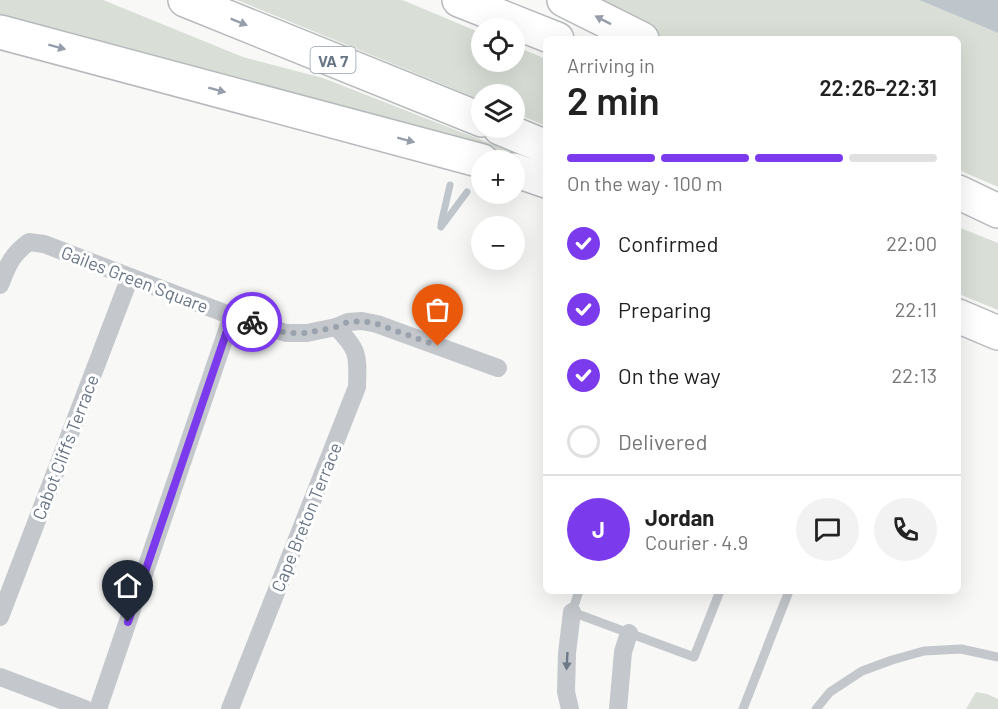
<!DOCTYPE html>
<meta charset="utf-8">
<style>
body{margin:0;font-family:Barlow,sans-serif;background:#f2f2f2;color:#222;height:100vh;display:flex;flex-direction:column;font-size:22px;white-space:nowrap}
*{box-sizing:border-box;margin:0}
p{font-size:20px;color:#767676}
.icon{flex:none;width:33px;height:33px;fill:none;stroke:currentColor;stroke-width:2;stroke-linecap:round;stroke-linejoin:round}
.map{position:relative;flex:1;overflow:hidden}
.details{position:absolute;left:543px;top:36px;width:418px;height:558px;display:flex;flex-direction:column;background:#fff;border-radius:9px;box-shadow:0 6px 24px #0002}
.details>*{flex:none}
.buttons{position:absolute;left:471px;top:18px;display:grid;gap:12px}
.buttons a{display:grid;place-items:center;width:54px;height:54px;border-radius:50%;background:#fff;box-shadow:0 6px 24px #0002;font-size:30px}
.pin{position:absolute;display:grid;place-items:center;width:51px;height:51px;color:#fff;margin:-62px -26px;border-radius:50% 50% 50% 0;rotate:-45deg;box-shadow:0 0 6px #0007}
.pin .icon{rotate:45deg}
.courier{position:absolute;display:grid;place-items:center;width:60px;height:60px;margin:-30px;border:4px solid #7c3aed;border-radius:50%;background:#fff;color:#222;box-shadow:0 2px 8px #0007}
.head em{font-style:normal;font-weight:600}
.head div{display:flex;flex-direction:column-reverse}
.head{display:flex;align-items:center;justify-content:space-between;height:102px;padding:0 24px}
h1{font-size:39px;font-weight:600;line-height:45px}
.bar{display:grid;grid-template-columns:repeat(4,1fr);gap:9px 6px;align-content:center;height:72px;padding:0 24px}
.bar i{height:8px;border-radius:4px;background:#e0e0e0}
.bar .active{background:#7c3aed}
.bar p{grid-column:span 4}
.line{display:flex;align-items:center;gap:15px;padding:0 24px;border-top:2px solid #e0e0e0}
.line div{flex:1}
.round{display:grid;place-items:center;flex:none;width:63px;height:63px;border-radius:32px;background:#f2f2f2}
ol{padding:0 24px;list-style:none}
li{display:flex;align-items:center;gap:18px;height:66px}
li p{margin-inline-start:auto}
li .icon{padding:6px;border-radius:50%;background:#7c3aed;color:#fff;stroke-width:4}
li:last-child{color:#767676}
li i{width:33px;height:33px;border:3px solid #e0e0e0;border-radius:50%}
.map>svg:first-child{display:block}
.green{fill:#d9dfd7}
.water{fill:#bec6cc}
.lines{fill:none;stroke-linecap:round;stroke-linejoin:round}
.stream{stroke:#bec6cc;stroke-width:7}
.motorway-casing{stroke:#b7babd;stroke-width:36}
.service{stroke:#c4c7cb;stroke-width:9}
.minor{stroke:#c4c7cb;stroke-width:18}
.motorway{stroke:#fff;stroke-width:33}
.oneway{fill:#959eaa}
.oneway2{fill:#6d7989}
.done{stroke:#9aa3ad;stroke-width:6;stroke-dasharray:0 10.8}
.route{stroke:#7c3aed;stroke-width:8}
.labels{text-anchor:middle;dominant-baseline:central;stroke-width:6;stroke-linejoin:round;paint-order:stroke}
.shield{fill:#fff;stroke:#959eaa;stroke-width:1.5}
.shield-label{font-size:16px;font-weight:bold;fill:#687586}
.street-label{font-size:18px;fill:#687586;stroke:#fff}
</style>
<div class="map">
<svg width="998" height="709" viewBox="0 0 998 709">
<rect width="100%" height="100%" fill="#f8f8f6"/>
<g class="green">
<polygon points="0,0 103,0 243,57 323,78 532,160 531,163 206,74 80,37 0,16"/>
<polygon points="237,0 401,0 405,1 481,33 482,62 514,62 515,46 546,59 546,126 515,113 514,94 482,94 481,100"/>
<polygon points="585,0 919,0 998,33 998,187 959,170 958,39 662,39"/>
<polygon points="958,227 998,243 998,310 959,294"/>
<polygon points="976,692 987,694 998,699 998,709 966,709"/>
</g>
<polygon class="water" points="919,0 998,0 998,33"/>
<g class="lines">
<g class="stream">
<polyline points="441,224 450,185"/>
<polyline points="441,227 467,192"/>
</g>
<defs>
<g id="motorway">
<polyline points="185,0 482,120"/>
<polyline points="459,0 557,39"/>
<polyline points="564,0 642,39"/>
<polyline points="0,32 482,161"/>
<polyline points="500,128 546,147"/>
<polyline points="514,170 546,181"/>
<polyline points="958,192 998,211"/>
<polyline points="958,316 998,333"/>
</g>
</defs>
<use href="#motorway" class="motorway-casing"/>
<g class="service">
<polyline points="579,591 572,612 694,657 720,591"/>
<polyline points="743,709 789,591"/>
<polyline points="816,709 830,692 862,671 892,660 924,651 961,649 998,657"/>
</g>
<g class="minor">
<path d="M0 285C8 265 11 255 29 242L44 244 232 316 286 333H307L336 327 348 322 362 321 377 324 498 368"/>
<polyline points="0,617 130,277"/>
<polyline points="0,677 85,709"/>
<polyline points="98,709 232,316"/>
<path d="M230 709 357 387C358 355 359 350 336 327"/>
<polyline points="570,709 566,692 567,653 572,612"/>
<polyline points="618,709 623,652 629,633"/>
</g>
<use href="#motorway" class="motorway"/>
</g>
<defs><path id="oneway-solid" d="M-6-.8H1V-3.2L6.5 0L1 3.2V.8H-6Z" transform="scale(1.5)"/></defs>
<g class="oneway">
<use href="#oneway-solid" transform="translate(603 20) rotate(-153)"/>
<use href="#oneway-solid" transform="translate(239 22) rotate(22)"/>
<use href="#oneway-solid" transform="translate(57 47) rotate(15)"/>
<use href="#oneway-solid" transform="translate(217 90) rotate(15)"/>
<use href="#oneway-solid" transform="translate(406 140) rotate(15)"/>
</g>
<use class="oneway2" href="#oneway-solid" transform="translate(567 661) rotate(93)"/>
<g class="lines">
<polyline class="done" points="252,322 286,333 307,333 336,327 348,322 362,321 377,324 438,346"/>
<polyline class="route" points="128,622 232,316 252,322"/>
</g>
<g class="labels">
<rect class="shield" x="310.5" y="47" width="45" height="26" rx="4.5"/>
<g class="shield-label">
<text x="333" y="60">VA 7</text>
</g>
<g class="street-label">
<text transform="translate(135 279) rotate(21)">Gailes Green Square</text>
<text transform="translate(65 447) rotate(-69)">Cabot Cliffs Terrace</text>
<text transform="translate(306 517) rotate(-68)">Cape Breton Terrace</text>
</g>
</g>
</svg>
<div class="buttons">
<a><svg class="icon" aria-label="locate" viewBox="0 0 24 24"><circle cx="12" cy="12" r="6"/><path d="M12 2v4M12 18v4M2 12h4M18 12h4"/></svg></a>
<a><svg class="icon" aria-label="layers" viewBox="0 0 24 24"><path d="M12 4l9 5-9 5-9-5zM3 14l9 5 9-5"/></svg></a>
<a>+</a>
<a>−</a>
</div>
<div class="pin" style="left:438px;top:346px;background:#ea580c"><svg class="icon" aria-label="bag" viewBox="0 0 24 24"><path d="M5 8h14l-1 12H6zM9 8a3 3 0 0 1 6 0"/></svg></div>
<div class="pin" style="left:128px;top:622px;background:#1f2937"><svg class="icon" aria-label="home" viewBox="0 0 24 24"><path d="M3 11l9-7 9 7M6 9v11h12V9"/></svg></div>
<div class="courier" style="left:252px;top:322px"><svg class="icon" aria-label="bike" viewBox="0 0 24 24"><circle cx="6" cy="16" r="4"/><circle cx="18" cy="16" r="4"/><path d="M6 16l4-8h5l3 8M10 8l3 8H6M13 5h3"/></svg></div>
<section class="details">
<div class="head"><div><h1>2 min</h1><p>Arriving in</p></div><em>22:26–22:31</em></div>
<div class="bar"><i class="active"></i><i class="active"></i><i class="active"></i><i></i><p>On the way · 100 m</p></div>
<ol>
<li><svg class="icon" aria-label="check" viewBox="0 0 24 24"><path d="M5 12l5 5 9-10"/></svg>Confirmed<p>22:00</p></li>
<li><svg class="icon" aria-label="check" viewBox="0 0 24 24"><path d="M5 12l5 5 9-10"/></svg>Preparing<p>22:11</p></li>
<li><svg class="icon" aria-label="check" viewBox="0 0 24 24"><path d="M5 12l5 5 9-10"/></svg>On the way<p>22:13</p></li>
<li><i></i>Delivered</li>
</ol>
<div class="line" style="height:108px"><b class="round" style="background:#7c3aed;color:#fff">J</b><div><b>Jordan</b><p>Courier · 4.9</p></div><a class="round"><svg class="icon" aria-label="chat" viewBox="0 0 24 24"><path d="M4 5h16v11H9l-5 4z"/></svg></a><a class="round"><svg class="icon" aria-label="phone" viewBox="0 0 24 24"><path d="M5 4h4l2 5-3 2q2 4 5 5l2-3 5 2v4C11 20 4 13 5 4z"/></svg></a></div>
</section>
</div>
